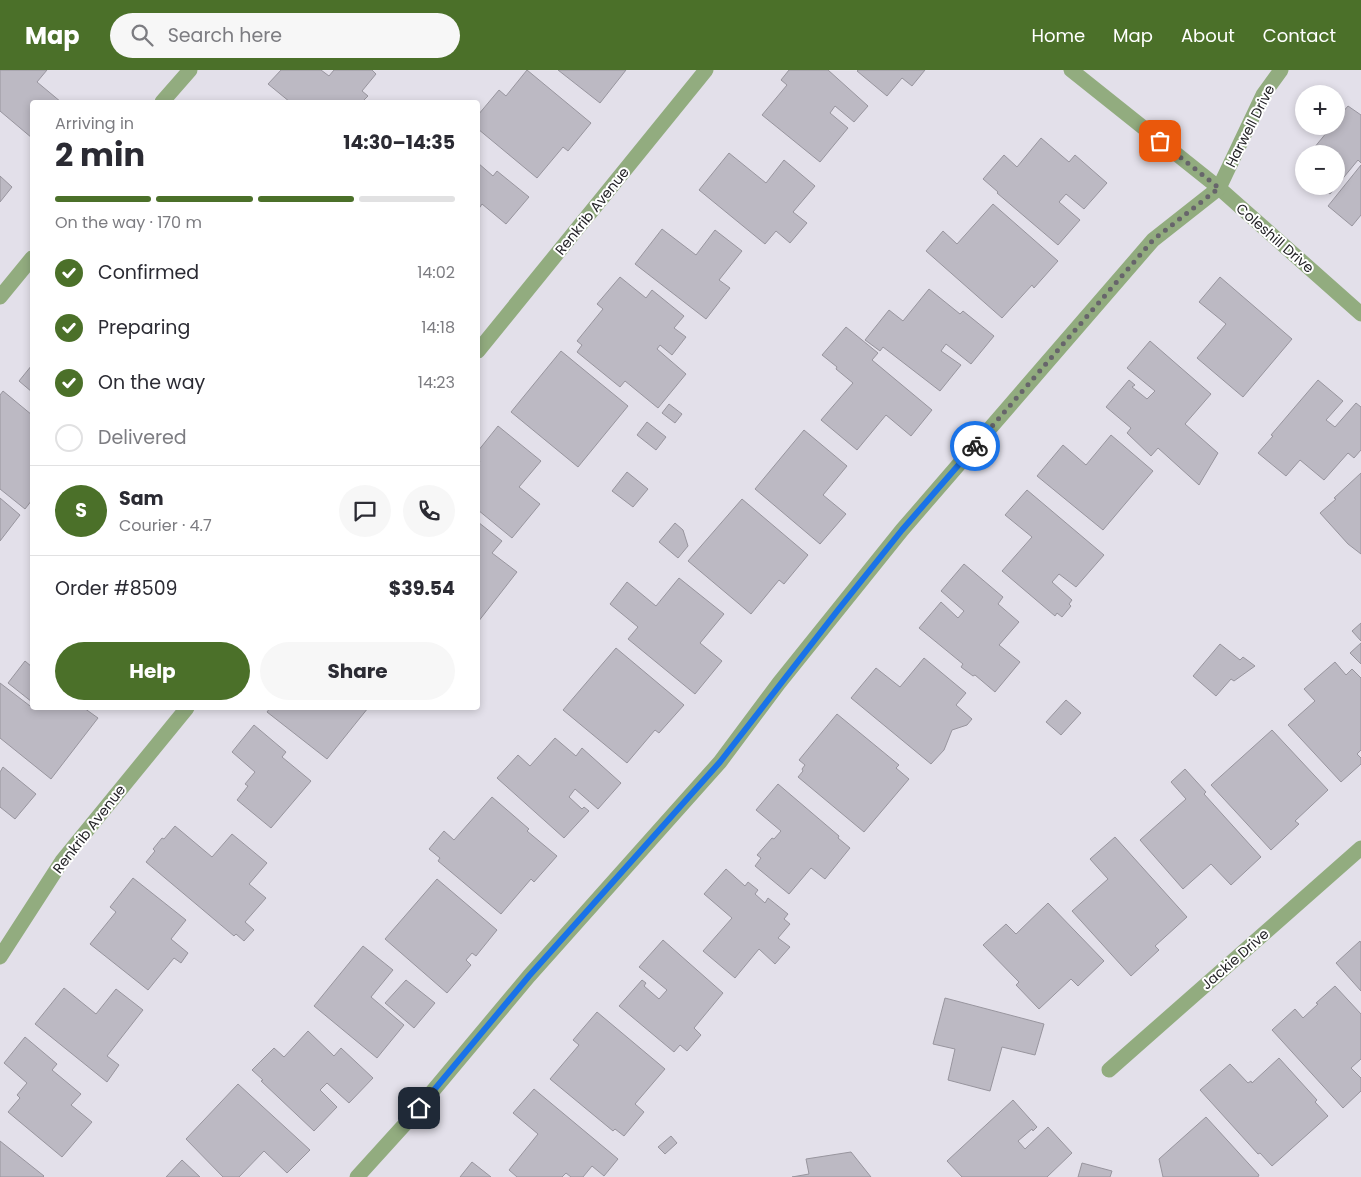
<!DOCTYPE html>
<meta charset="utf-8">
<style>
body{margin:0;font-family:Poppins,sans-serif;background:#f7f7f7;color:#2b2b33;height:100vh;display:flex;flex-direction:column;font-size:19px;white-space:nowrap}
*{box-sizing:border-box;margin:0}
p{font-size:16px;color:#7c7c81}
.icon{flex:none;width:28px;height:28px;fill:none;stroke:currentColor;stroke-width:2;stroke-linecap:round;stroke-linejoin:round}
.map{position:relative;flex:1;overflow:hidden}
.panel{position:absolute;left:30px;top:30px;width:450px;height:610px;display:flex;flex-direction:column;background:#fff;border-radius:5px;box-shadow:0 2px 8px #0003}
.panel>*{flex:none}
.controls{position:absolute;left:1295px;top:15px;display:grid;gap:10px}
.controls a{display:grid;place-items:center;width:50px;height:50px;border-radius:50%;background:#fff;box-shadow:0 2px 8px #0003;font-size:25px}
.pin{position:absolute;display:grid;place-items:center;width:42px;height:42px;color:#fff;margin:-21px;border-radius:10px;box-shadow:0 2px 8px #0006}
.courier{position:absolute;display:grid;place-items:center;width:50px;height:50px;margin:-25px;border:4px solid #1a73e8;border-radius:50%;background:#fff;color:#222;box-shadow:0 1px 6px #0007}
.head em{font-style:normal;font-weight:700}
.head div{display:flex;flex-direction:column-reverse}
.head{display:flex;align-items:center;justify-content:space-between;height:85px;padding:0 25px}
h1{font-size:32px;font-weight:700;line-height:38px}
.bar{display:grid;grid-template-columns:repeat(4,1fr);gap:8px 5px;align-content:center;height:60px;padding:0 25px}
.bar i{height:6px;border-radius:4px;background:#e1e1e2}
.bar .current{background:#4b7029}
.bar p{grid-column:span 4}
.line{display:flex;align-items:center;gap:12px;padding:0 25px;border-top:1px solid #e1e1e2}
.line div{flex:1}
.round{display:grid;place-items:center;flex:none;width:52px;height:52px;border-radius:26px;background:#f7f7f7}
ol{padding:0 25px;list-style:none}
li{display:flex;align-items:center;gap:15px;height:55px}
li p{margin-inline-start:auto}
li .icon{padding:5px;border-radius:50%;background:#4b7029;color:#fff;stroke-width:4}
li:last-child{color:#7c7c81}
li i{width:28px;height:28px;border:2px solid #e1e1e2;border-radius:50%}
.cta{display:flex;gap:10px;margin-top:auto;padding:10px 25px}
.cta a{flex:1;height:58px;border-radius:30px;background:#4b7029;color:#fff;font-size:20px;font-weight:700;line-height:58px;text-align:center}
.cta a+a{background:#f7f7f7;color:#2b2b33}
header{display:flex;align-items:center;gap:30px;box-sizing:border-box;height:70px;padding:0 25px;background:#4b7029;color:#fff}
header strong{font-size:24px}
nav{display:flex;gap:28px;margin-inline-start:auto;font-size:18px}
.search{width:350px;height:45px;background:#f7f7f7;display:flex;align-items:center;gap:12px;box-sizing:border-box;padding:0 18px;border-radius:28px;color:#7c7c81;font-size:19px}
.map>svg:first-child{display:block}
.building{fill:#bcb9c3;stroke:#98959e}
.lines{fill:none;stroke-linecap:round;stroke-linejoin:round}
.minor{stroke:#92ac7f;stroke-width:15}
.done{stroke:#67656b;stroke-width:5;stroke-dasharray:0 9}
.route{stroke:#1a73e8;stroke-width:6}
.labels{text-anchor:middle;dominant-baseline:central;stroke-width:4;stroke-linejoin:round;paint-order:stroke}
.street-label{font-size:14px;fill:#242327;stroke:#fff}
</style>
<header>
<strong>Map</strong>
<div class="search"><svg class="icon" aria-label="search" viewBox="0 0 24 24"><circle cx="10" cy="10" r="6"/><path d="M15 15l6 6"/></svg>Search here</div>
<nav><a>Home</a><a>Map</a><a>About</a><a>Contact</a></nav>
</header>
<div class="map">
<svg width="1361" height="1107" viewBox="0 0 1361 1107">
<rect width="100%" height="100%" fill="#e3e0ea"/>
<g class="building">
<polygon points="0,0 47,0 37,12 61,32 32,32 32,68 0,41"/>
<polygon points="281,0 321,0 329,6 334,0 372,0 376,4 362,21 368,26 362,32 290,32 268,14"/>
<polygon points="527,0 591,53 568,81 563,77 537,108 478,59 478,45 499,20 506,26"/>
<polygon points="558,0 626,0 600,33"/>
<polygon points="789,0 828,0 868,36 854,52 835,36 830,43 848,58 820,92 762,45 787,15 781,10"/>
<polygon points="858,0 925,0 912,16 902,8 887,26 857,1"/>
<polygon points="1348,36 1361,45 1361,93 1358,90 1330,124 1320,116 1336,116 1336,84 1309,84 1332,56 1336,56 1336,50"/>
<polygon points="1041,68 1069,92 1075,85 1107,113 1084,139 1066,124 1059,132 1080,150 1058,175 997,123 998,122 983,109 1004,85 1017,97"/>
<polygon points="729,83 766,113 784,90 815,116 793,142 807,153 790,173 776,161 765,174 699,120"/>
<polygon points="478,93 493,106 497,101 529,127 506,154 482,134 478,140"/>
<polygon points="1361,95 1361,145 1352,156 1328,136"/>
<polygon points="0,106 12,117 0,132"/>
<polygon points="993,134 1058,191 1034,218 1032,215 1002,248 926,181 943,161 957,174"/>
<polygon points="662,159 696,185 715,160 742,181 719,210 730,218 706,249 635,194"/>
<polygon points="620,207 646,228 652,220 684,246 674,258 686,267 672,285 660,275 657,279 686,304 658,338 625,311 620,317 577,282 582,275 577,271 603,239 597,234"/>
<polygon points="1220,207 1292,269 1243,327 1197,288 1226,254 1199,232"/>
<polygon points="929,219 960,244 963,241 994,266 971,294 946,274 941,281 961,295 940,321 883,277 880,281 865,270 889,240 903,251"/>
<polygon points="846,257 878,283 872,290 932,340 911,366 886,345 857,380 821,350 853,313 836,299 837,297 822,285"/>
<polygon points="1150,271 1211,324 1185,354 1218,383 1199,415 1158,378 1151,386 1127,363 1131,358 1106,337 1129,310 1135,315 1132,317 1147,329 1155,321 1127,298"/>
<polygon points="561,281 628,336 578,397 511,342"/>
<polygon points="32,295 32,322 19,311"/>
<polygon points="1318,310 1343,331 1326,350 1335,357 1356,333 1361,337 1361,380 1354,388 1348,383 1324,410 1300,390 1286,406 1258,383 1273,366 1271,365"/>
<polygon points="3,321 32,345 32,430 25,439 0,419 0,325"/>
<polygon points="669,334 682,344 675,353 662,343"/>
<polygon points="647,352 666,367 656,380 637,365"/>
<polygon points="498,356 541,391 519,417 540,434 512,468 478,440 478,394 480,391 478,389 478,381"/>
<polygon points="804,360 847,396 823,425 846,444 820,474 755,419"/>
<polygon points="1111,365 1153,401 1103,460 1037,406 1063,375 1086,395"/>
<polygon points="627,402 648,419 633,437 612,421"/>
<polygon points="1361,403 1361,484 1348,474 1320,443 1336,429 1334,428"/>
<polygon points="1027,420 1104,485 1076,517 1059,504 1052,512 1072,530 1069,534 1071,536 1062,547 1057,543 1055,546 1002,501 1032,467 1005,445"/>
<polygon points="0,428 20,445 0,471"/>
<polygon points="742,429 808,485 784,514 779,510 751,544 688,491"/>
<polygon points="478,452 502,471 492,483 517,502 478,552"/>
<polygon points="675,453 683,460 688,476 678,488 659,472"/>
<polygon points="964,494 1003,527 998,534 1019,552 999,575 1020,592 995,622 975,605 973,606 961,597 963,594 919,558 941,532 958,548 964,541 941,521"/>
<polygon points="679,508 724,544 700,573 722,591 695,624 628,569 638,557 610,534 627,512 656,536"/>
<polygon points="1361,553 1361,571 1352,561"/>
<polygon points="1361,573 1361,594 1350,583"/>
<polygon points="1220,574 1240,590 1243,587 1255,596 1234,611 1231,609 1216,626 1193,606"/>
<polygon points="616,578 684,635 659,663 655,660 627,693 563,640"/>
<polygon points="924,588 966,623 956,635 972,649 967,655 952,660 944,680 931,694 851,628 876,598 900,617"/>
<polygon points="25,591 32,597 32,632 8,613"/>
<polygon points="1335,592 1346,605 1352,599 1361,608 1361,680 1357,684 1361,688 1361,694 1341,712 1288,655 1315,631 1304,619"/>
<polygon points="0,613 34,639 35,638 84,638 98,648 51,709 0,668"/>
<polygon points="1066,630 1081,643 1061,665 1046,652"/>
<polygon points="270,638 368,638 327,689 267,642"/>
<polygon points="837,644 899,695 896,698 909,709 864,762 798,707 803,701 802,699 805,695 799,690"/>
<polygon points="254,655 286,682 282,687 311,711 271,758 237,730 248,716 245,714 255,702 232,682"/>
<polygon points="1272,660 1328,720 1295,751 1299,754 1271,780 1211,715"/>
<polygon points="555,668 576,686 582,678 621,713 598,739 575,719 569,727 582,739 584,737 589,741 564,768 497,708 518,685 530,696"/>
<polygon points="3,697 36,724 15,749 0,737 0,702"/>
<polygon points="1185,699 1206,722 1204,724 1261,787 1231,815 1211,794 1183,819 1140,770 1186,729 1171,712"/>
<polygon points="778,714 839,766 838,768 850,778 825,809 811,798 789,824 755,796 761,788 757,785 772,768 774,769 781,761 756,740"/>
<polygon points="492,727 529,759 527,761 557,786 534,812 531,809 501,844 438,791 440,788 429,779 444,761 454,770"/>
<polygon points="175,756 212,787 232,764 267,793 249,814 266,828 245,852 254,860 244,871 236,864 234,866 146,792 155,781 153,779 162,768 164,769"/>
<polygon points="1115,767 1187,847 1155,876 1159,880 1131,906 1072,841 1108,809 1090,789"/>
<polygon points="726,799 745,816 748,812 758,820 755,824 765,833 768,828 788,844 784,849 790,854 778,868 790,877 775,894 759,879 735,908 703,881 732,848 704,824"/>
<polygon points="133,808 186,850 171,869 188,883 181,893 174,888 148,920 90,874 116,842 110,837"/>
<polygon points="437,809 497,860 476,886 472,883 466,890 471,895 447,923 385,869"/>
<polygon points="1048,833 1104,891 1078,916 1071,909 1039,939 1016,915 1019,912 983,875 1006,854 1016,864"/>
<polygon points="663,870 723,923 694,958 701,965 687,981 680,975 674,982 619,936 642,910 646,913 644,916 659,929 667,920 639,897"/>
<polygon points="1360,871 1361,873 1361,921 1336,893"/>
<polygon points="363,876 393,900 371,927 404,955 377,988 314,936"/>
<polygon points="406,910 435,933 414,958 385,933"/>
<polygon points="1335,916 1361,944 1361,989 1351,998 1361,1008 1361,1021 1343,1038 1272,960 1295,939 1303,948 1318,934 1316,933"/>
<polygon points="64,918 96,944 116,919 143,940 107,986 119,995 107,1012 35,954"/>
<polygon points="945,928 1044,954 1035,985 1002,977 990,1021 948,1010 955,979 933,974"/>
<polygon points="597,942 665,999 635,1034 644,1042 624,1066 615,1059 613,1061 550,1009 579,975 573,970"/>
<polygon points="308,961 334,986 341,978 373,1008 349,1033 327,1013 320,1020 337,1037 314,1061 261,1011 263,1010 252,1000 274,978 284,987"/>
<polygon points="25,967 57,994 52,1000 81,1024 71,1035 92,1052 62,1087 8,1042 20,1028 17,1025 27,1013 4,993"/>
<polygon points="1279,988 1317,1030 1315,1032 1328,1046 1272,1096 1260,1083 1258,1084 1200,1020 1230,994 1248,1013 1251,1011 1252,1013"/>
<polygon points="238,1014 310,1080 287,1103 264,1081 239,1107 223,1107 186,1069"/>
<polygon points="534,1019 618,1089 604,1106 592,1096 583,1107 571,1107 566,1103 562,1107 517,1107 509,1100 538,1064 513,1043"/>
<polygon points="1013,1030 1037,1057 1033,1061 1032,1059 1018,1071 1025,1079 1048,1057 1072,1083 1047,1107 962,1107 947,1091"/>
<polygon points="1206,1047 1259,1105 1258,1107 1163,1107 1159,1089"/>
<polygon points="671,1066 677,1073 665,1084 658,1077"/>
<polygon points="0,1071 44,1106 43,1107 0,1107"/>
<polygon points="851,1082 871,1107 792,1107 809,1104 806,1089"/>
<polygon points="182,1090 200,1107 166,1107"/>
<polygon points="472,1092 491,1107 460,1107"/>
<polygon points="1082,1093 1112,1101 1110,1107 1078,1107"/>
</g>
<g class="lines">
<g class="minor">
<polyline points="1071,0 1219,118 1361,244"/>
<polyline points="162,32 190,0"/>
<polyline points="0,227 32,188"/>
<polyline points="478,281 706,0"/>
<polyline points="0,887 62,791 187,638"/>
<polyline points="1109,1000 1361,778"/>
<polyline points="357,1107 406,1053 529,906 720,692 779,613 902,460 1153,170 1219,118 1263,25 1281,0"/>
</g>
</g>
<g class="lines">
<polyline class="done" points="975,376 1153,170 1219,118 1160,71"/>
<polyline class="route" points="419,1038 529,906 720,692 838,540 902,460 975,376"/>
</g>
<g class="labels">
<g class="street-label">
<text transform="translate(1250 56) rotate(-63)">Harwell Drive</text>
<text transform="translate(592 141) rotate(-51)">Renkrib Avenue</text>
<text transform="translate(1275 168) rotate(41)">Coleshill Drive</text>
<text transform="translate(89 759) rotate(-52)">Renkrib Avenue</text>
<text transform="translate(1235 889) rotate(-41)">Jackie Drive</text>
</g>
</g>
</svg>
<div class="controls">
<a>+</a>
<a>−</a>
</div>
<div class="pin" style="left:1160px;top:71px;background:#ea580c"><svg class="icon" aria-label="bag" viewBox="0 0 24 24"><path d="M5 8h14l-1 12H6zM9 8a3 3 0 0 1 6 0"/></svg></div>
<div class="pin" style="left:419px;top:1038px;background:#1f2937"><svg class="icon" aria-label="home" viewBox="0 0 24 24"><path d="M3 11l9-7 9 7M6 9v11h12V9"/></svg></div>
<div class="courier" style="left:975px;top:376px"><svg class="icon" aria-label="bike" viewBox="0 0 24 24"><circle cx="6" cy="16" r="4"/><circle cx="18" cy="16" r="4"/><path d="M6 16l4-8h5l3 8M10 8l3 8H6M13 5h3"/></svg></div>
<section class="panel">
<div class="head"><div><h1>2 min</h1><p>Arriving in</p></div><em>14:30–14:35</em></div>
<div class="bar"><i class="current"></i><i class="current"></i><i class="current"></i><i></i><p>On the way · 170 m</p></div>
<ol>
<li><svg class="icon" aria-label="check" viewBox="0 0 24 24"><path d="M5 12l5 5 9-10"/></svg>Confirmed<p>14:02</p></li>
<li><svg class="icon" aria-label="check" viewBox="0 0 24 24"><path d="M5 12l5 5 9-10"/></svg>Preparing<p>14:18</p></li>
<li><svg class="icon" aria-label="check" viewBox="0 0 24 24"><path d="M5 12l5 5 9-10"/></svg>On the way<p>14:23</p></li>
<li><i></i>Delivered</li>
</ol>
<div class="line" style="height:90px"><b class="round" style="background:#4b7029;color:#fff">S</b><div><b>Sam</b><p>Courier · 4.7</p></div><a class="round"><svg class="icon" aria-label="chat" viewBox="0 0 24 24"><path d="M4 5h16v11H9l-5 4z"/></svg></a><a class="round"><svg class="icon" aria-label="phone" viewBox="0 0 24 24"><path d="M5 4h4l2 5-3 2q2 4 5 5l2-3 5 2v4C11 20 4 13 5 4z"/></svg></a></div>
<div class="line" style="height:65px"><div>Order #8509</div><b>$39.54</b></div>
<div class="cta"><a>Help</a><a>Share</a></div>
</section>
</div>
